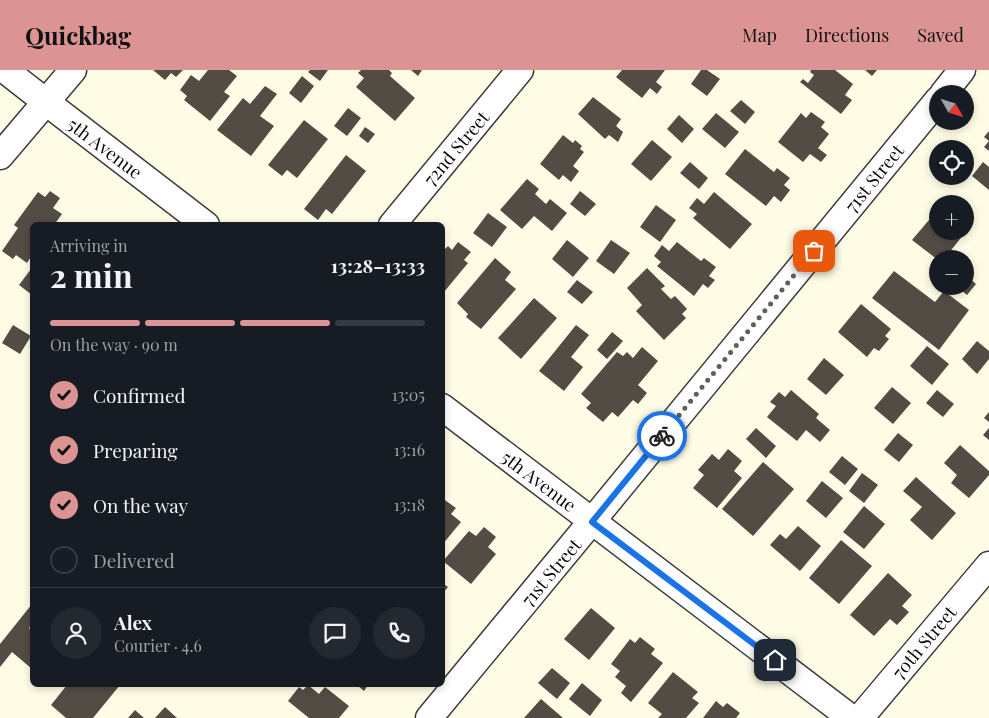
<!DOCTYPE html>
<meta charset="utf-8">
<style>
body{margin:0;font-family:"Playfair Display",serif;background:#242831;color:#f1f3f6;height:100vh;display:flex;flex-direction:column;font-size:19px;white-space:nowrap}
*{box-sizing:border-box;margin:0}
p{font-size:16px;color:#9ea1a6}
.icon{flex:none;width:28px;height:28px;fill:none;stroke:currentColor;stroke-width:2;stroke-linecap:round;stroke-linejoin:round}
.map{position:relative;flex:1;overflow:hidden}
.side{position:absolute;left:30px;top:152px;width:415px;height:465px;display:flex;flex-direction:column;background:#171b24;border-radius:8px;box-shadow:0 2px 8px #0003}
.side>*{flex:none}
.needle{width:32px;rotate:129deg}
.controls{position:absolute;left:929px;top:15px;display:grid;gap:10px}
.controls a{display:grid;place-items:center;width:45px;height:45px;border-radius:50%;background:#171b24;box-shadow:0 2px 8px #0003;font-size:25px}
.pin{position:absolute;display:grid;place-items:center;width:42px;height:42px;color:#fff;margin:-21px;border-radius:10px;box-shadow:0 2px 8px #0006}
.courier{position:absolute;display:grid;place-items:center;width:50px;height:50px;margin:-25px;border:4px solid #1a73e8;border-radius:50%;background:#fff;color:#222;box-shadow:0 1px 6px #0007}
.headline em{font-style:normal;font-weight:700}
.headline div{display:flex;flex-direction:column-reverse}
.headline{display:flex;align-items:center;justify-content:space-between;height:85px;padding:0 20px}
h1{font-size:32px;font-weight:700;line-height:38px}
.bar{display:grid;grid-template-columns:repeat(4,1fr);gap:8px 5px;align-content:center;height:60px;padding:0 20px}
.bar i{height:6px;border-radius:4px;background:#363941}
.bar .on{background:#db9493}
.bar p{grid-column:span 4}
.line{display:flex;align-items:center;gap:12px;padding:0 20px;border-top:1px solid #363941}
.line div{flex:1}
.round{display:grid;place-items:center;flex:none;width:52px;height:52px;border-radius:26px;background:#242831}
ol{padding:0 20px;list-style:none}
li{display:flex;align-items:center;gap:15px;height:55px}
li p{margin-inline-start:auto}
li .icon{padding:5px;border-radius:50%;background:#db9493;color:#111;stroke-width:4}
li:last-child{color:#9ea1a6}
li i{width:28px;height:28px;border:2px solid #363941;border-radius:50%}
header{display:flex;align-items:center;gap:30px;box-sizing:border-box;height:70px;padding:0 25px;background:#db9493;color:#111}
header strong{font-size:24px}
nav{display:flex;gap:28px;margin-inline-start:auto;font-size:18px}
.map>svg:first-child{display:block}
.building{fill:#534c45}
.lines{fill:none;stroke-linecap:round;stroke-linejoin:round}
.minor-casing{stroke:#3d3d3d;stroke-width:29}
.minor{stroke:#fff;stroke-width:26}
.done{stroke:#605f57;stroke-width:5;stroke-dasharray:0 9}
.route{stroke:#1a73e8;stroke-width:6}
.labels{text-anchor:middle;dominant-baseline:central;stroke-width:5;stroke-linejoin:round;paint-order:stroke}
.street-label{font-size:18px;fill:#0a0a0a;stroke:#fff}
</style>
<header>
<strong>Quickbag</strong>
<nav><a>Map</a><a>Directions</a><a>Saved</a></nav>
</header>
<div class="map">
<svg width="989" height="648" viewBox="0 0 989 648">
<rect width="100%" height="100%" fill="#fffce6"/>
<g class="building">
<polygon points="153,0 183,0 176,7 171,3 165,10"/>
<polygon points="208,0 229,0 237,6 224,22 230,26 210,51 184,30 187,26 180,20 191,5 199,11"/>
<polygon points="310,0 328,0 320,11 308,2"/>
<polygon points="361,0 389,0 392,3 390,6 415,28 395,51 356,17 364,8 358,3"/>
<polygon points="411,0 422,0 418,6"/>
<polygon points="622,0 665,0 656,12 662,17 657,24 650,18 642,28 616,7"/>
<polygon points="701,0 707,0 720,9 707,26 691,14"/>
<polygon points="811,0 835,0 853,14 845,25 852,30 841,44 800,12 803,9 808,13 814,5 810,2"/>
<polygon points="865,0 877,0 872,6"/>
<polygon points="302,6 314,16 301,33 289,23"/>
<polygon points="265,16 277,24 260,46 274,56 251,86 217,60 243,28 250,34"/>
<polygon points="593,27 621,49 616,56 623,62 618,72 609,65 605,69 578,44"/>
<polygon points="741,30 755,42 745,54 730,41"/>
<polygon points="348,38 361,48 347,66 334,56"/>
<polygon points="811,42 825,52 821,57 829,64 818,78 827,85 821,92 810,84 803,92 778,72 801,43 806,48"/>
<polygon points="716,43 739,62 725,78 702,59"/>
<polygon points="679,45 694,59 682,73 667,59"/>
<polygon points="304,50 328,69 297,108 287,100 282,106 268,95"/>
<polygon points="365,57 375,64 368,73 359,66"/>
<polygon points="989,61 989,81 984,77 989,71 984,67"/>
<polygon points="563,65 573,73 575,70 582,76 580,79 584,82 573,96 579,101 571,112 563,105 559,110 540,94"/>
<polygon points="652,70 672,87 651,111 631,94"/>
<polygon points="745,79 774,102 777,98 790,108 784,115 790,120 781,132 774,126 766,136 725,104"/>
<polygon points="346,85 366,101 332,144 326,139 318,150 304,139"/>
<polygon points="690,92 708,108 699,119 680,103"/>
<polygon points="983,92 989,97 989,120 972,106"/>
<polygon points="527,109 539,119 535,124 546,134 550,129 567,143 552,161 534,146 522,159 500,140"/>
<polygon points="50,121 60,128 53,138 62,144 54,155 32,155 32,185 27,193 16,185 13,189 2,181 18,158 14,155 38,122 45,127"/>
<polygon points="580,121 596,134 585,146 570,134"/>
<polygon points="714,122 752,154 730,179 693,148 697,144 689,138 697,128 704,134"/>
<polygon points="656,135 676,150 660,172 640,157"/>
<polygon points="488,143 507,157 492,177 473,163"/>
<polygon points="929,150 936,155 938,153 938,161 961,161 964,164 944,189 938,189 938,190 912,170"/>
<polygon points="567,170 589,188 573,207 552,189"/>
<polygon points="611,170 630,183 614,204 596,191"/>
<polygon points="458,172 471,182 464,190 468,193 444,222 442,221 442,182 448,176 452,180"/>
<polygon points="677,172 701,191 704,188 716,197 709,206 715,210 708,218 703,214 694,226 657,196 661,192 654,186 662,175 669,181"/>
<polygon points="495,188 511,202 505,210 516,219 481,259 466,247 468,244 457,233"/>
<polygon points="647,198 665,216 661,219 671,229 675,226 687,239 682,244 686,248 664,270 636,241 642,235 627,218"/>
<polygon points="31,199 32,201 32,225 19,215"/>
<polygon points="894,201 935,232 944,221 969,240 939,280 872,228"/>
<polygon points="965,204 976,214 967,225 956,216 965,216"/>
<polygon points="577,210 593,222 582,234 567,222"/>
<polygon points="534,228 557,248 521,289 498,268"/>
<polygon points="861,234 891,259 885,266 889,269 879,281 874,278 867,287 838,262"/>
<polygon points="13,255 31,266 20,284 2,273"/>
<polygon points="576,255 589,265 571,287 583,297 564,321 539,301"/>
<polygon points="612,262 623,271 607,289 597,280"/>
<polygon points="977,271 989,281 989,289 977,304 962,289"/>
<polygon points="927,276 949,294 932,315 910,296"/>
<polygon points="642,277 658,291 638,315 647,323 638,334 633,330 618,347 612,342 603,352 586,338 591,333 581,324 617,282 623,286 627,282 633,288"/>
<polygon points="824,288 844,305 826,325 807,309"/>
<polygon points="892,317 911,333 893,354 874,338"/>
<polygon points="791,320 819,344 816,348 830,360 820,372 806,360 797,371 767,347 776,336 770,332 779,322 785,327"/>
<polygon points="937,320 954,334 943,347 926,333"/>
<polygon points="989,342 989,352 984,348"/>
<polygon points="756,358 776,376 766,388 746,369"/>
<polygon points="989,358 989,370 983,365"/>
<polygon points="898,363 913,375 899,392 884,380"/>
<polygon points="960,375 989,401 989,405 969,428 951,413 957,405 944,393"/>
<polygon points="728,379 742,391 734,401 742,408 717,438 693,418 704,405 698,400 712,384 719,390"/>
<polygon points="842,386 858,399 845,415 829,402"/>
<polygon points="763,392 794,419 753,466 722,439"/>
<polygon points="862,403 878,415 864,433 849,421"/>
<polygon points="916,407 956,443 932,470 910,450 922,437 903,421"/>
<polygon points="822,411 843,428 826,448 806,431"/>
<polygon points="442,428 456,438 451,444 461,452 442,475"/>
<polygon points="864,436 885,454 864,479 843,462"/>
<polygon points="798,456 821,476 800,501 770,475 780,464 786,469"/>
<polygon points="484,457 496,467 488,477 496,484 471,514 443,491 469,461 476,466"/>
<polygon points="841,470 872,496 839,534 809,508"/>
<polygon points="888,503 912,525 902,536 909,542 897,555 890,549 874,566 850,545"/>
<polygon points="442,513 448,517 442,524"/>
<polygon points="32,534 32,554 29,558 32,562 32,599 12,582 0,597 0,574"/>
<polygon points="591,538 615,558 589,590 564,569"/>
<polygon points="640,567 655,579 651,584 663,593 631,632 621,623 626,616 615,607 620,601 611,594 630,569 635,573"/>
<polygon points="552,598 570,613 557,629 538,613"/>
<polygon points="673,602 698,622 692,628 699,633 686,648 658,648 662,644 648,633"/>
<polygon points="582,613 602,630 590,646 569,629"/>
<polygon points="67,615 120,615 93,648 66,648 51,635"/>
<polygon points="308,615 319,624 325,617 349,636 339,648 309,648 288,631 299,617 303,620"/>
<polygon points="357,615 368,615 364,621"/>
<polygon points="541,629 563,648 524,648"/>
<polygon points="716,631 723,637 727,633 740,643 736,648 703,648"/>
<polygon points="165,637 177,648 155,648"/>
<polygon points="135,640 144,648 128,648"/>
</g>
<g class="lines">
<defs>
<g id="minor">
<polyline points="5,0 46,32 206,155"/>
<polyline points="943,24 962,0"/>
<polyline points="0,86 73,0"/>
<polyline points="392,155 520,0"/>
<polyline points="442,337 851,648"/>
<polyline points="429,648 592,451 938,30"/>
<polyline points="860,648 989,495"/>
</g>
</defs>
<use href="#minor" class="minor-casing"/>
<use href="#minor" class="minor"/>
</g>
<g class="lines">
<polyline class="done" points="662,366 814,181"/>
<polyline class="route" points="662,366 592,452 775,590"/>
</g>
<g class="labels">
<g class="street-label">
<text transform="translate(105 78) rotate(37)">5th Avenue</text>
<text transform="translate(456 78) rotate(-50)">72nd Street</text>
<text transform="translate(874 108) rotate(-51)">71st Street</text>
<text transform="translate(539 411) rotate(37)">5th Avenue</text>
<text transform="translate(551 502) rotate(-50)">71st Street</text>
<text transform="translate(924 572) rotate(-50)">70th Street</text>
</g>
</g>
</svg>
<div class="controls">
<a><svg class="needle" viewBox="-14 -14 28 28"><path d="M0-13l5 13h-10z" fill="#e53935"/><path d="M0 13l5-13h-10z" fill="#9ea1a6"/></svg></a>
<a><svg class="icon" aria-label="locate" viewBox="0 0 24 24"><circle cx="12" cy="12" r="6"/><path d="M12 2v4M12 18v4M2 12h4M18 12h4"/></svg></a>
<a>+</a>
<a>−</a>
</div>
<div class="pin" style="left:814px;top:181px;background:#ea580c"><svg class="icon" aria-label="bag" viewBox="0 0 24 24"><path d="M5 8h14l-1 12H6zM9 8a3 3 0 0 1 6 0"/></svg></div>
<div class="pin" style="left:775px;top:590px;background:#1f2937"><svg class="icon" aria-label="home" viewBox="0 0 24 24"><path d="M3 11l9-7 9 7M6 9v11h12V9"/></svg></div>
<div class="courier" style="left:662px;top:366px"><svg class="icon" aria-label="bike" viewBox="0 0 24 24"><circle cx="6" cy="16" r="4"/><circle cx="18" cy="16" r="4"/><path d="M6 16l4-8h5l3 8M10 8l3 8H6M13 5h3"/></svg></div>
<section class="side">
<div class="headline"><div><h1>2 min</h1><p>Arriving in</p></div><em>13:28–13:33</em></div>
<div class="bar"><i class="on"></i><i class="on"></i><i class="on"></i><i></i><p>On the way · 90 m</p></div>
<ol>
<li><svg class="icon" aria-label="check" viewBox="0 0 24 24"><path d="M5 12l5 5 9-10"/></svg>Confirmed<p>13:05</p></li>
<li><svg class="icon" aria-label="check" viewBox="0 0 24 24"><path d="M5 12l5 5 9-10"/></svg>Preparing<p>13:16</p></li>
<li><svg class="icon" aria-label="check" viewBox="0 0 24 24"><path d="M5 12l5 5 9-10"/></svg>On the way<p>13:18</p></li>
<li><i></i>Delivered</li>
</ol>
<div class="line" style="height:90px"><a class="round"><svg class="icon" aria-label="person" viewBox="0 0 24 24"><circle cx="12" cy="8" r="4"/><path d="M4 21q1-7 8-7t8 7"/></svg></a><div><b>Alex</b><p>Courier · 4.6</p></div><a class="round"><svg class="icon" aria-label="chat" viewBox="0 0 24 24"><path d="M4 5h16v11H9l-5 4z"/></svg></a><a class="round"><svg class="icon" aria-label="phone" viewBox="0 0 24 24"><path d="M5 4h4l2 5-3 2q2 4 5 5l2-3 5 2v4C11 20 4 13 5 4z"/></svg></a></div>
</section>
</div>
